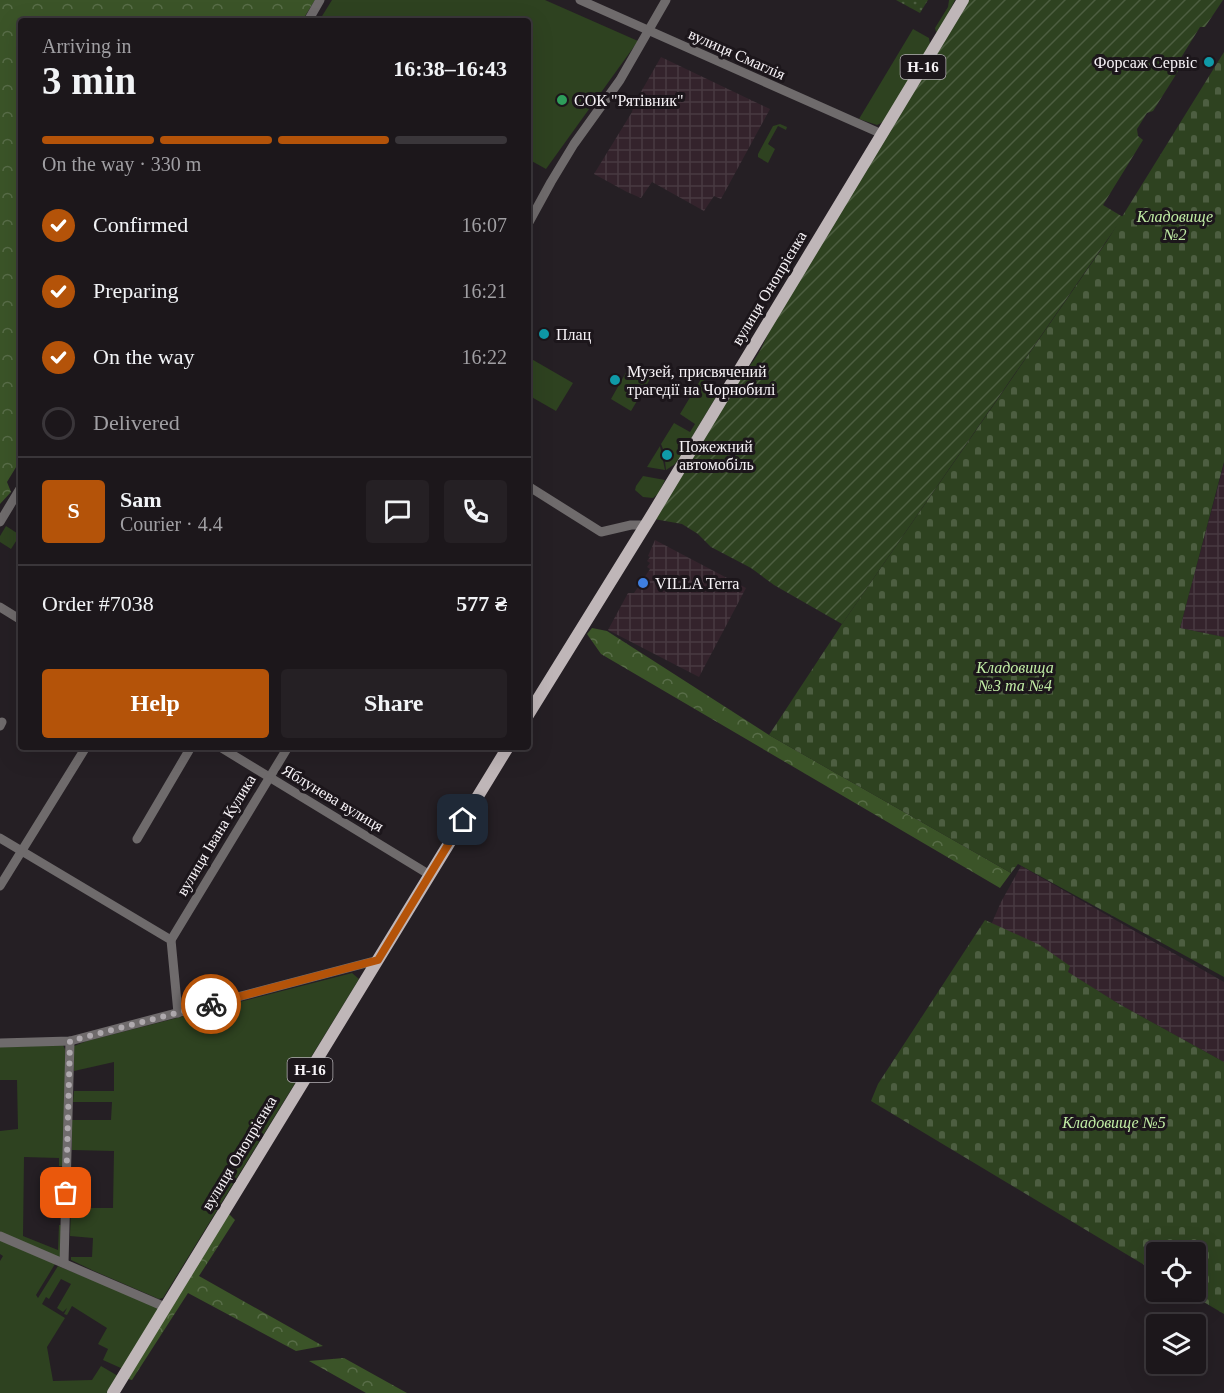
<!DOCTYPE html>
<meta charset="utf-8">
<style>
body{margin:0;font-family:"Times New Roman",serif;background:#252024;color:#f1f3f6;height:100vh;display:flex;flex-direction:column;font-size:22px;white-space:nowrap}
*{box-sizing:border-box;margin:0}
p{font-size:20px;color:#a09fa3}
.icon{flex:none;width:33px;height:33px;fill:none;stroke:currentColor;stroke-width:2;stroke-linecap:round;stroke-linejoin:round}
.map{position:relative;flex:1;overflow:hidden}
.panel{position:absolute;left:18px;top:18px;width:513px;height:732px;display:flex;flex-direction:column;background:#1c171b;border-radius:6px;box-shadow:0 6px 24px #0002,0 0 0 2px #3a363a}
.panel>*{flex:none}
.fabs{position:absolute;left:1146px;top:1242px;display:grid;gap:12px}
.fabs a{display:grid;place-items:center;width:60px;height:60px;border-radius:6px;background:#1c171b;box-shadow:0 6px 24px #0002,0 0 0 2px #3a363a;font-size:30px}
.pin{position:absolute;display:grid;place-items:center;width:51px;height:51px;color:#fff;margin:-26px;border-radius:12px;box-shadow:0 3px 9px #0006}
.courier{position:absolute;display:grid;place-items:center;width:60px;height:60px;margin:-30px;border:4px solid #b45309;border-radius:50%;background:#fff;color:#222;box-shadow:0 2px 8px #0007}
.head em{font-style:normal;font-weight:700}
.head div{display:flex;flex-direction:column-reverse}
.head{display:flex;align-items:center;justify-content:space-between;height:102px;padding:0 24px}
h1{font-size:39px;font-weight:700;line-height:45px}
.bar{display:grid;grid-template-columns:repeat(4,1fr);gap:9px 6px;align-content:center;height:72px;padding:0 24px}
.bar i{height:8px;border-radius:4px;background:#3a363a}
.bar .selected{background:#b45309}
.bar p{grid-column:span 4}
.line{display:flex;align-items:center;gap:15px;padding:0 24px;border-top:2px solid #3a363a}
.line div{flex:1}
.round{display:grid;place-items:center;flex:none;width:63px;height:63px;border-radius:6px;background:#252024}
ol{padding:0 24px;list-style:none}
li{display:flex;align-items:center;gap:18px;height:66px}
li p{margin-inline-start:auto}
li .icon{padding:6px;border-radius:50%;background:#b45309;color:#fff;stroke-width:4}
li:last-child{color:#a09fa3}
li i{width:33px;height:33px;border:3px solid #3a363a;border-radius:50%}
.cta{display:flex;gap:12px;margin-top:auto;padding:12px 24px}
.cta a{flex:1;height:69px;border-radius:6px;background:#b45309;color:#fff;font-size:24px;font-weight:700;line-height:69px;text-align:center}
.cta a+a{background:#252024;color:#f1f3f6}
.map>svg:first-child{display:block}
.industrial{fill:url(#industrial-grid)}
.grass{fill:#2e4220}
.forest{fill:url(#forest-crowns)}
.cemetery{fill:url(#cemetery-stones)}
.park{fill:url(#park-dots)}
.garden{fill:url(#garden-furrows)}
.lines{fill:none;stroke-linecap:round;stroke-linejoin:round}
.minor{stroke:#6f6b6c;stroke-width:9}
.major{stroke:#bfb6b8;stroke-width:12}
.done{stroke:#aea9ad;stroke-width:6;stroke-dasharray:0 10.8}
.route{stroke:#b45309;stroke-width:8}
.culture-dot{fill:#0f9aa8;stroke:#1c161b;stroke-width:2}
.leisure-dot{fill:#2e9e5b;stroke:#1c161b;stroke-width:2}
.shop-dot{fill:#3f7fe0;stroke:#1c161b;stroke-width:2}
.labels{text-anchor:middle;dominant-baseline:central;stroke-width:6;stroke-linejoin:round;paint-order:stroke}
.shield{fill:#1c161b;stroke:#b5b1b5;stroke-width:1.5}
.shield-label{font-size:15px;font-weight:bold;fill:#f7f3f7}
.street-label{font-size:16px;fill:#f7f3f7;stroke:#1c161b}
.poi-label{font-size:16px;fill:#f7f3f7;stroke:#1c161b;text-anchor:start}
.park-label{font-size:16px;font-style:italic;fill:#c1eda5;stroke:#1c161b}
</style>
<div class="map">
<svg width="1224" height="1393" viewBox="0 0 1224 1393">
<defs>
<pattern id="industrial-grid" width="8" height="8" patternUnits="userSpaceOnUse" patternTransform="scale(1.5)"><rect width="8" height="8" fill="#34232c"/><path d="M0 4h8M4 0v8" fill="none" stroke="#483941"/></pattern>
<pattern id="forest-crowns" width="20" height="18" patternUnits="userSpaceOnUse" patternTransform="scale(1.5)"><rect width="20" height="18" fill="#3b5428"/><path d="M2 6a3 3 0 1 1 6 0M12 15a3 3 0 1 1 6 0" fill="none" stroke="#586d48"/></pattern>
<pattern id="cemetery-stones" width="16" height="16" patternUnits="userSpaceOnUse" patternTransform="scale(1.5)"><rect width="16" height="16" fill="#2e4220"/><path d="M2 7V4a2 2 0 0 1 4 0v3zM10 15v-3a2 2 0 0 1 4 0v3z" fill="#4d5e41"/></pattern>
<pattern id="park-dots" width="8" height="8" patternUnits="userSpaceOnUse" patternTransform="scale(1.5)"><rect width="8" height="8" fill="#2e4220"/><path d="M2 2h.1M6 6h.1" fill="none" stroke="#4d5e41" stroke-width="1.8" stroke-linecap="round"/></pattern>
<pattern id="garden-furrows" width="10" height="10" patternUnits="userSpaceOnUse" patternTransform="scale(1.5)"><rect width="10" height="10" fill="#2e4220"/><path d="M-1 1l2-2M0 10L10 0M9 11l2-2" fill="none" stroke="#4d5e41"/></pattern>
</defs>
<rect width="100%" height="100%" fill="#251f24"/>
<g class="industrial">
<polygon points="661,57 770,109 721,199 714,196 704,211 652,182 641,198 627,192 594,174 632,112 634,104"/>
<polygon points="1224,464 1224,637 1180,628"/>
<polygon points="655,540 746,588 699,677 608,630 628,593 634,593 650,569 647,567 650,563 647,561 650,557 648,556"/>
<polygon points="1021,866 1224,982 1224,1062 1119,1004 991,925 1001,902"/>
</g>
<g class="grass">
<polygon points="332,0 545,0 638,41 546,169 528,159 528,21 319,21"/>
<polygon points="949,0 955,0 939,31 936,32 935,28 948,7"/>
<polygon points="913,29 929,38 930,44 883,122 877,125 859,119"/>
<polygon points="780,124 787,127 786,130 778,126 768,144 775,149 768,163 758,157 758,154 773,126"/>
<polygon points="528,357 573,383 556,411 528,395"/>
<polygon points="629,367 650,379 631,411 611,399"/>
<polygon points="701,379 719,389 719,392 680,457 675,464 666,470 665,461 670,460 668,448 663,449 661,444 674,423 690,432 695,424 680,414"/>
<polygon points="660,446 665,470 647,467"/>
<polygon points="643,476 665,480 658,494 653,498 643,497 635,490 636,486"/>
<polygon points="6,526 20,535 11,549 0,542 0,536"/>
<polygon points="352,973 359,979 163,1298 159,1299 94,1271 71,1260 71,1257 92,1257 93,1238 70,1236 71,1208 113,1208 114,1151 72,1150 72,1120 111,1120 112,1102 73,1102 74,1091 114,1091 114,1062 74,1071 74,1046 87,1041"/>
<polygon points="63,1045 65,1049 65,1166 59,1166 59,1158 24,1157 23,1236 58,1250 59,1225 63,1225 62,1259 0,1234 0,1131 18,1129 17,1080 0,1080 0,1047"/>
<polygon points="0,1239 55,1264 36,1295 38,1298 58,1266 160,1307 123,1369 103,1360 108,1349 98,1344 107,1328 72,1306 67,1315 64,1314 67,1308 63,1312 57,1308 71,1284 61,1279 49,1299 46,1297 42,1304 65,1318 47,1347 53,1381 92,1380 101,1366 118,1376 108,1393 0,1393 0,1261 3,1256 0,1254"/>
</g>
<g class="forest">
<polygon points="0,0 315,0 302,21 21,21 21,459 7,482 11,492 0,504"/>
<polygon points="592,628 607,631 769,735 1011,873 1000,888 601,654 587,634"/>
<polygon points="227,1212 235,1220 199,1276 323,1346 296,1351 188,1293 132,1380 128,1379"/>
<polygon points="344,1358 407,1393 366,1393 309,1361"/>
</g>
<g class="cemetery">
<polygon points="1224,52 1224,462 1180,628 1224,637 1224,977 1018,864 1011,873 769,735 842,624 1107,241"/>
<polygon points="985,920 1040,945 1070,966 1068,972 1119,1004 1224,1062 1224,1314 1187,1292 1196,1292 1196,1252 1156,1252 1156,1272 871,1101 878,1084"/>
</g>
<polygon class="park" points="896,0 928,0 920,13"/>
<path class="garden" d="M968 0H1223L1205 27H1200L1179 61 1182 65 1153 111 1147 113 1137 129 1138 136 1143 140 1103 205 1123 217 842 624 774 585 751 568 711 547 698 534 682 524 654 519 739 378C754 363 764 346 771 326Z"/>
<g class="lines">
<g class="minor">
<polyline points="580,0 882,134"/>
<polyline points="308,21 320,0"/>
<polyline points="528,224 551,182 574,144 620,80 666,0"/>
<polyline points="528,486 601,532 631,525 645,525"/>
<polyline points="0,522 21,487"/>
<polyline points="0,607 21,620"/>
<polyline points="0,726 2,722"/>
<polyline points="220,747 430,875"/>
<polyline points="0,838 171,940 178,1013"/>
<polyline points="137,839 191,747"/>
<polyline points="0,886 86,747"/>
<polyline points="171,940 288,747"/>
<polyline points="0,1043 70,1041 378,960"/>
<polyline points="0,1236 165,1307"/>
<polyline points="64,1263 70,1041"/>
</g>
<g class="major">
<polyline points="528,715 650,518 963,0"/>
<polyline points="113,1393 508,747"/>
</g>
</g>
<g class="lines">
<polyline class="done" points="66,1193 70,1041 211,1004"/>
<polyline class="route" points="211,1004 378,960 463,820"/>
</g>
<g class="culture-dot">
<circle cx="1209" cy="62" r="6"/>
<circle cx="544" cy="334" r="6"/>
<circle cx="615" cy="380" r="6"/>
<circle cx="667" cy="455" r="6"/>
</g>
<circle class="leisure-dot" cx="562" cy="100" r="6"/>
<circle class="shop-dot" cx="643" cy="583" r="6"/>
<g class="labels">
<g class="shield">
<rect x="900.5" y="55" width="45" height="24" rx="4.5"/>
<rect x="287.5" y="1058" width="45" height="24" rx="4.5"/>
</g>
<g class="shield-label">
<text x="923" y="67">Н-16</text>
<text x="310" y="1070">Н-16</text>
</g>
<g class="street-label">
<text transform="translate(737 54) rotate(24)">вулиця Смаглія</text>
<text transform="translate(769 288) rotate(-59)">вулиця Онопрієнка</text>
<text transform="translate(333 798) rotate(31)">Яблунева вулиця</text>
<text transform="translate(216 835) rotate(-59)">вулиця Івана Кулика</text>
<text transform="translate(239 1153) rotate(-59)">вулиця Онопрієнка</text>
</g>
<g class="poi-label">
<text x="1197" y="62" text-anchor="end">Форсаж Сервіс</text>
<text x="574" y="100">СОК "Рятівник"</text>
<text x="556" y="334">Плац</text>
<text x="627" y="371">Музей, присвячений<tspan x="627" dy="18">трагедії на Чорнобилі</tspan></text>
<text x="679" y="446">Пожежний<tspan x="679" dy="18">автомобіль</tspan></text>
<text x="655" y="583">VILLA Terra</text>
</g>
<g class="park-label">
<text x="1175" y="216">Кладовище<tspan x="1175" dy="18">№2</tspan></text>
<text x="1015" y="667">Кладовища<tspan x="1015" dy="18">№3 та №4</tspan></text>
<text x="1114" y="1122">Кладовище №5</text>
</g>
</g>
</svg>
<div class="fabs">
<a><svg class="icon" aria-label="locate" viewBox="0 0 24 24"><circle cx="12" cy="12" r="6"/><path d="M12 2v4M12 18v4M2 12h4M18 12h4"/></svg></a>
<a><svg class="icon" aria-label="layers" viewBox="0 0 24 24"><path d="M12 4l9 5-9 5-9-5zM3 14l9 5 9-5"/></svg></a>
</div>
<div class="pin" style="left:66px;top:1193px;background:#ea580c"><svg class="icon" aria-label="bag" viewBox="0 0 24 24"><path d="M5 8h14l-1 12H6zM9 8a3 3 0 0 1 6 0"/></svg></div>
<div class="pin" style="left:463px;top:820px;background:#1f2937"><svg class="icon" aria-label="home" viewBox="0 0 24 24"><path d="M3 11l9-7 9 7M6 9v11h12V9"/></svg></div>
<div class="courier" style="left:211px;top:1004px"><svg class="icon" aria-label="bike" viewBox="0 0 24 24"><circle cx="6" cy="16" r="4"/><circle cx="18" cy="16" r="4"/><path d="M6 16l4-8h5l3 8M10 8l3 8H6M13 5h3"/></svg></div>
<section class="panel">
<div class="head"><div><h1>3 min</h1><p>Arriving in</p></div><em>16:38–16:43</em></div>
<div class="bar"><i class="selected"></i><i class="selected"></i><i class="selected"></i><i></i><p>On the way · 330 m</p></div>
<ol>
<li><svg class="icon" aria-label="check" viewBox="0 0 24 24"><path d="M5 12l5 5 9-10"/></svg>Confirmed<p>16:07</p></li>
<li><svg class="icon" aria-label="check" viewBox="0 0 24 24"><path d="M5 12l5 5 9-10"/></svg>Preparing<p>16:21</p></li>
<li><svg class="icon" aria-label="check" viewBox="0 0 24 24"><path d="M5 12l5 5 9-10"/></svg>On the way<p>16:22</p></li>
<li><i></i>Delivered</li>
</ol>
<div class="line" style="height:108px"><b class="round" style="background:#b45309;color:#fff">S</b><div><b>Sam</b><p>Courier · 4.4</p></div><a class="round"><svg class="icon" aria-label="chat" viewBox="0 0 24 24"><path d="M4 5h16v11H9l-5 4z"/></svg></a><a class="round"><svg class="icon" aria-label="phone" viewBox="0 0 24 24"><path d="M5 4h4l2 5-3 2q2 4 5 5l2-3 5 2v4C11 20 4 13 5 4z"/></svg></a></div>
<div class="line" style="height:78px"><div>Order #7038</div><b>577 ₴</b></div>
<div class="cta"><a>Help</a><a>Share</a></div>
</section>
</div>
